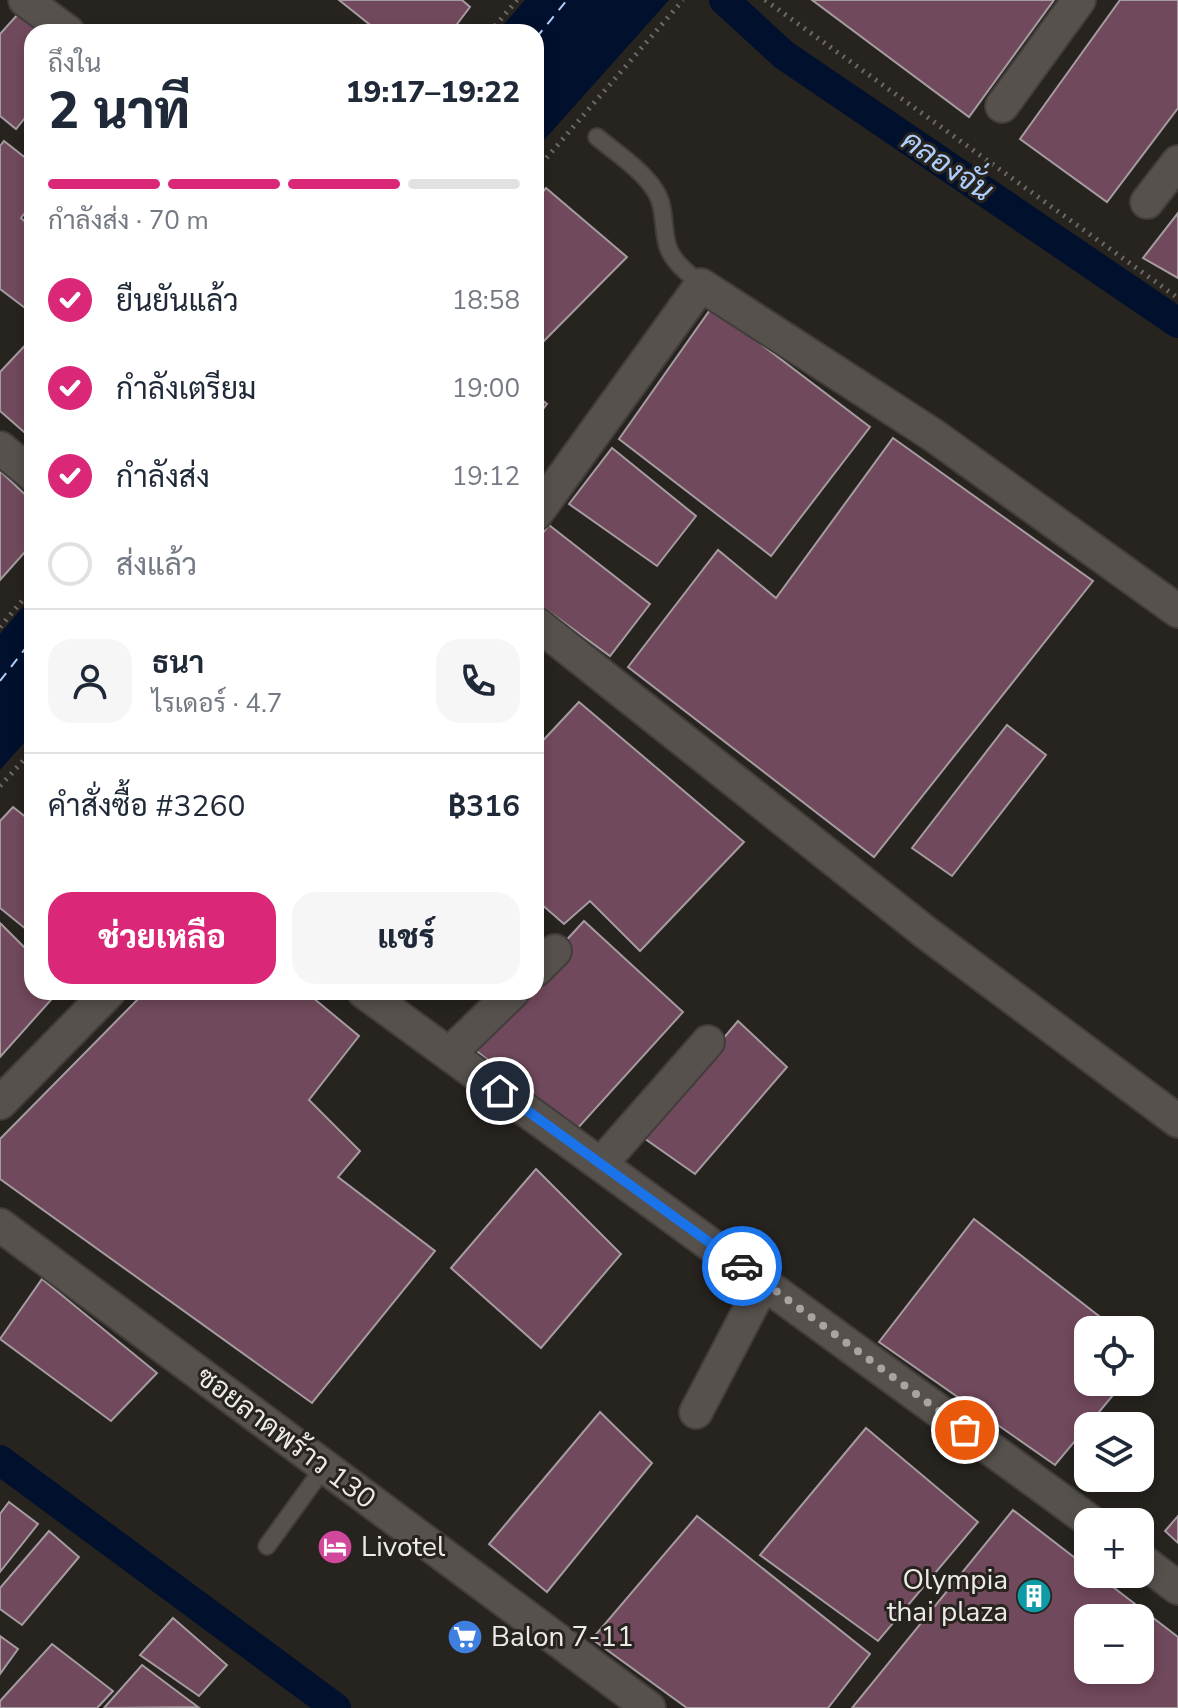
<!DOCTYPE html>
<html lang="th">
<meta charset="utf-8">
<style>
body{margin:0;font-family:"Nunito Sans",Sarabun,sans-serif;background:#f6f6f7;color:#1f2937;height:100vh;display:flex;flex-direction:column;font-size:30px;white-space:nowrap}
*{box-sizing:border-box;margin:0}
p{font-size:26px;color:#747a83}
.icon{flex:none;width:44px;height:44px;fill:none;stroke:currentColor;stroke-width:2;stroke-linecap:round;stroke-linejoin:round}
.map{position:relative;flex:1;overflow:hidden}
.drawer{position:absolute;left:24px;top:24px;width:520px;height:976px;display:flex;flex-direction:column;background:#fff;border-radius:24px;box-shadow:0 4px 12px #0003}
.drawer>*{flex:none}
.fabs{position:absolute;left:1074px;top:1316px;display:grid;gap:16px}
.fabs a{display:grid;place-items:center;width:80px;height:80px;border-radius:16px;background:#fff;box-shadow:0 4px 12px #0003;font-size:40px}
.pin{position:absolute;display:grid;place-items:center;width:68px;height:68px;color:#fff;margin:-34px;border:4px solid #fff;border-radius:50%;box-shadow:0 2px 8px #0007}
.courier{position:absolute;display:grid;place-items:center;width:80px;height:80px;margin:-40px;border:6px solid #1a73e8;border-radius:50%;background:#fff;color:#222;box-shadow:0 2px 10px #0007}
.overview em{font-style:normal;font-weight:800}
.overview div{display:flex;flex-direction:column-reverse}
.overview{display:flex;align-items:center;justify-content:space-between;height:136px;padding:0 24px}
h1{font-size:52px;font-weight:800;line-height:60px}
.bar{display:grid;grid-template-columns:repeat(4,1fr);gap:12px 8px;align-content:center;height:96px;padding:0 24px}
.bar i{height:10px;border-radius:6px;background:#e0e1e3}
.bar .current{background:#db2777}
.bar p{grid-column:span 4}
.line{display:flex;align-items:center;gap:20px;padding:0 24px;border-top:2px solid #e0e1e3}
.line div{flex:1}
.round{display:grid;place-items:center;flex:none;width:84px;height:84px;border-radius:24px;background:#f6f6f7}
ol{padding:0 24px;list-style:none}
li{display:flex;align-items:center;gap:24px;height:88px}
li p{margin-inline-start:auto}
li .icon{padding:8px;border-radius:50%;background:#db2777;color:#fff;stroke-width:4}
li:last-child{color:#747a83}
li i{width:44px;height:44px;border:4px solid #e0e1e3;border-radius:50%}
.button{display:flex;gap:16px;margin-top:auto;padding:16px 24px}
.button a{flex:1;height:92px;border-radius:24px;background:#db2777;color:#fff;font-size:32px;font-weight:800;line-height:92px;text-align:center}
.button a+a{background:#f6f6f7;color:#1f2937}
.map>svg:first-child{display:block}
.water{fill:#01102c}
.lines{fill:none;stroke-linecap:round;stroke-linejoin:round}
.canal{stroke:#01102c;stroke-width:30}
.ferry{stroke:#aecefc;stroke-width:2;stroke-dasharray:10 8;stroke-linecap:butt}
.building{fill:#71495c;stroke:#a49ca0;stroke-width:2;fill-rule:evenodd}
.lane-casing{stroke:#413d3a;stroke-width:20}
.street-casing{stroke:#413d3a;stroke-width:36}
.path{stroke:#6d6966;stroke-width:5;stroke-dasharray:2 6;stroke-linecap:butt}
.lane{stroke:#56514d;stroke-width:16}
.street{stroke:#56514d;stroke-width:32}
.done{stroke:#a8a4a1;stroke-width:8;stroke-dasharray:0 14.4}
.route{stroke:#1a73e8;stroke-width:10}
.labels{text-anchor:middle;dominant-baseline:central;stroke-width:6;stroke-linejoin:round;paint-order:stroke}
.street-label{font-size:28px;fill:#edeae7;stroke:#27231f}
.poi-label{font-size:28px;fill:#edeae7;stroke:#27231f;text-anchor:start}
.water-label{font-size:30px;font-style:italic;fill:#aecefc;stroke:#27231f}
</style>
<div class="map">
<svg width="1178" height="1708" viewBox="0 0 1178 1708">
<rect width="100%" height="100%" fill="#27231f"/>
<g class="water">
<polygon points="525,0 669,0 536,149 536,32 497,32"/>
<polygon points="32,596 32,734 0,770 0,634"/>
</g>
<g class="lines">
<g class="canal">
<polyline points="724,0 784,55 1178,323"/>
<polyline points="0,1460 336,1708"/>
</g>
<g class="ferry">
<polyline points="536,38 567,0"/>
<polyline points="0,681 32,640"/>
</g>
</g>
<g class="building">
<polygon points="339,0 462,0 470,7 451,32 379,32"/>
<polygon points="812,0 1054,0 969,117"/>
<polygon points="1120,0 1178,0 1178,108 1107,202 1020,139"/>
<polygon points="19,13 41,32 32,32 32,109 16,129 0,116 0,34"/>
<polygon points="4,141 32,163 32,203 21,218 32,228 32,300 25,308 0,289 0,146"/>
<polygon points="546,188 627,257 536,349 536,200"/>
<polygon points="1178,213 1178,278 1143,258"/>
<polygon points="712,307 870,427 771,556 619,439"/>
<polygon points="32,338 32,439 0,411 0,372"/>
<polygon points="536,395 547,404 536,418"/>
<polygon points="893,438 1093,581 874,857 628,667 718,550 776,598"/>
<polygon points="612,448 696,516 657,566 569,504"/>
<polygon points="0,471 32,501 32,544 0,580"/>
<polygon points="549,525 650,604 610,656 536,602 536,542"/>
<polygon points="579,702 744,842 640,951 590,901 564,924 540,903 536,906 536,748"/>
<polygon points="1007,725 1046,755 952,876 912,848"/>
<polygon points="13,807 32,822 32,934 0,908 0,821"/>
<polygon points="584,921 683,1012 577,1129 470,1046 519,992 536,992 536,973"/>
<polygon points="0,923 32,955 32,992 58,992 0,1057"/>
<polygon points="145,992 306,992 359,1036 309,1100 360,1151 338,1177 435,1251 312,1403 0,1179 0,1139"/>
<polygon points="738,1021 787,1067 695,1174 641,1136"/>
<polygon points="536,1169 621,1254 541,1348 451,1268"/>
<polygon points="974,1219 1117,1330 1088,1330 1088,1382 1124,1382 1055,1465 879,1342"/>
<polygon points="42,1279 157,1373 111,1421 0,1339"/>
<polygon points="600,1412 652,1463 547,1592 489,1544"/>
<polygon points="866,1428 978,1522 878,1641 760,1555"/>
<polygon points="9,1502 38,1524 0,1572 0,1514"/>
<path d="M1013 1510 1088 1568V1574H1096L1178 1637V1708H852ZM1088 1618H1140V1670H1088Z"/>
<polygon points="697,1516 870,1654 828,1708 687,1708 592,1639"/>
<polygon points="1178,1516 1178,1543 1165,1531"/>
<polygon points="49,1531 79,1557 22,1625 0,1609 0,1588"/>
<polygon points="173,1618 227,1665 199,1696 140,1655"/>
<polygon points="0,1636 18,1649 0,1674"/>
<polygon points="52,1644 113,1691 97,1708 0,1708 0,1701"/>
<polygon points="142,1665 198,1707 104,1708"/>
</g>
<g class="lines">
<defs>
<g id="lane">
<path d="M597 137C616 153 643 170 656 192 666 208 662 230 668 247 673 263 690 274 701 285"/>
<polyline points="267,1546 325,1466"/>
</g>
<g id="street">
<polyline points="25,0 68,32"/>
<polyline points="1002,106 1079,0"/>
<polyline points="1147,202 1178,162"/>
<polyline points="0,448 32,474"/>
<polyline points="536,514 701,285 933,435 1178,611"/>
<polyline points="536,623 925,932 1178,1121"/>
<polyline points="536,970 555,951"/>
<polyline points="364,992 1091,1522"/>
<polyline points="449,1054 513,992"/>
<polyline points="0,1103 109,992"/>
<polyline points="601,1164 708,1042"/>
<polyline points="0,1225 649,1708"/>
<polyline points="696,1412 764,1282"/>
<polyline points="1140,1559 1178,1588"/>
</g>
</defs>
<use href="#lane" class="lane-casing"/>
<use href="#street" class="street-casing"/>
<g class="path">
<polyline points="765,0 1178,298"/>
<polyline points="490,32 517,0"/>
<polyline points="536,170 683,0"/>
<polyline points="0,627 32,589"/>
<polyline points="0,786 32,751"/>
</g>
<use href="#lane" class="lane"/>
<use href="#street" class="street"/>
</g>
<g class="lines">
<polyline class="done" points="742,1266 965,1430"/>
<polyline class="route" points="500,1091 742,1266"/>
</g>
<defs>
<symbol id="hotel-disc" viewBox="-11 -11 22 22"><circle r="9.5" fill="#d1479c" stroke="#27231f"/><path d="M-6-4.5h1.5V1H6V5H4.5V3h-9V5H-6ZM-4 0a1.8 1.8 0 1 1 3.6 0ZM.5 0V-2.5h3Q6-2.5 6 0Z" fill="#fff"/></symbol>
<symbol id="building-disc" viewBox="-11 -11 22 22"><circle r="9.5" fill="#0f9aa8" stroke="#27231f"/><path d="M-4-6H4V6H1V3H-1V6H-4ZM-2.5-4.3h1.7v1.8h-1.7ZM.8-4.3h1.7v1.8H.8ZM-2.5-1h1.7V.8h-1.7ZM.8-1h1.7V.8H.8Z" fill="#fff"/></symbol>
<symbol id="supermarket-disc" viewBox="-11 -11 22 22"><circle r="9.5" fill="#3f7fe0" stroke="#27231f"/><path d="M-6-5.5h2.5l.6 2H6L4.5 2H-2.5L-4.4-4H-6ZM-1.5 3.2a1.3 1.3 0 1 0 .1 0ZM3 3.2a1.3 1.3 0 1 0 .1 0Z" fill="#fff"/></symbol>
</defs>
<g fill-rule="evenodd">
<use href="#hotel-disc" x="315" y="1527" width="40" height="40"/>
<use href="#building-disc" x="1014" y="1576" width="40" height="40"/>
<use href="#supermarket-disc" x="445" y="1617" width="40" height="40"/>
</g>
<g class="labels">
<g class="street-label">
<text transform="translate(286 1438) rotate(37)">ซอยลาดพร้าว 130</text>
</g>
<g class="poi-label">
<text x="361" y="1547">Livotel</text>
<text x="1008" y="1580" text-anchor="end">Olympia<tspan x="1008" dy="32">thai plaza</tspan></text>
<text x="491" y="1637">Balon 7-11</text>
</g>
<g class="water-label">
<text transform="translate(947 166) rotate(34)">คลองจั่น</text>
</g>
</g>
</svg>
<div class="fabs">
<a><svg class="icon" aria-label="locate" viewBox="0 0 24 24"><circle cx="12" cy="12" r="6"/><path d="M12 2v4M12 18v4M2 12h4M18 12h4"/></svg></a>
<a><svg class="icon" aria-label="layers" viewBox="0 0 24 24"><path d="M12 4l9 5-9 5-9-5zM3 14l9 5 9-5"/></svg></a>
<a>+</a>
<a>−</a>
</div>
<div class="pin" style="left:965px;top:1430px;background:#ea580c"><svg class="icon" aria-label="bag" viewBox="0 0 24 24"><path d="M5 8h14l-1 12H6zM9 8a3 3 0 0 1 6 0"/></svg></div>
<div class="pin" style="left:500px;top:1091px;background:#1f2937"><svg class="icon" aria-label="home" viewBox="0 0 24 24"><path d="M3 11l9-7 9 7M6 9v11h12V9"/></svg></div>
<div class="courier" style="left:742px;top:1266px"><svg class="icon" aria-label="car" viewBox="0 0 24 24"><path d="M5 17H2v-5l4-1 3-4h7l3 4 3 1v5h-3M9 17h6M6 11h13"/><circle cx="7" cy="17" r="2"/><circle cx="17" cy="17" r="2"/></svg></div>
<section class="drawer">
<div class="overview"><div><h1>2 นาที</h1><p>ถึงใน</p></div><em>19:17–19:22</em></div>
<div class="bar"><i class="current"></i><i class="current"></i><i class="current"></i><i></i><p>กำลังส่ง · 70 m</p></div>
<ol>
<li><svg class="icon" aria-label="check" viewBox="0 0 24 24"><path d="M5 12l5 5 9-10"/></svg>ยืนยันแล้ว<p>18:58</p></li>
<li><svg class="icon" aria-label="check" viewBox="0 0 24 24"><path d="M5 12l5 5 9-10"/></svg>กำลังเตรียม<p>19:00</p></li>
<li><svg class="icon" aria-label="check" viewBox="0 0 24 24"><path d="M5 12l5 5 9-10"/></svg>กำลังส่ง<p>19:12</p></li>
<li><i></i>ส่งแล้ว</li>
</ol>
<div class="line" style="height:144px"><a class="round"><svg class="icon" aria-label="person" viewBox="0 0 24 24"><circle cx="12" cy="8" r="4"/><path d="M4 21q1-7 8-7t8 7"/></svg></a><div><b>ธนา</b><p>ไรเดอร์ · 4.7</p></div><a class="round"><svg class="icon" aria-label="phone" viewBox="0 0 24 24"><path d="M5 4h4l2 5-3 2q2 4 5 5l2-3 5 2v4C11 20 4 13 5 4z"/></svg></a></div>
<div class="line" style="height:104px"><div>คำสั่งซื้อ #3260</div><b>฿316</b></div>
<div class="button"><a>ช่วยเหลือ</a><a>แชร์</a></div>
</section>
</div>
